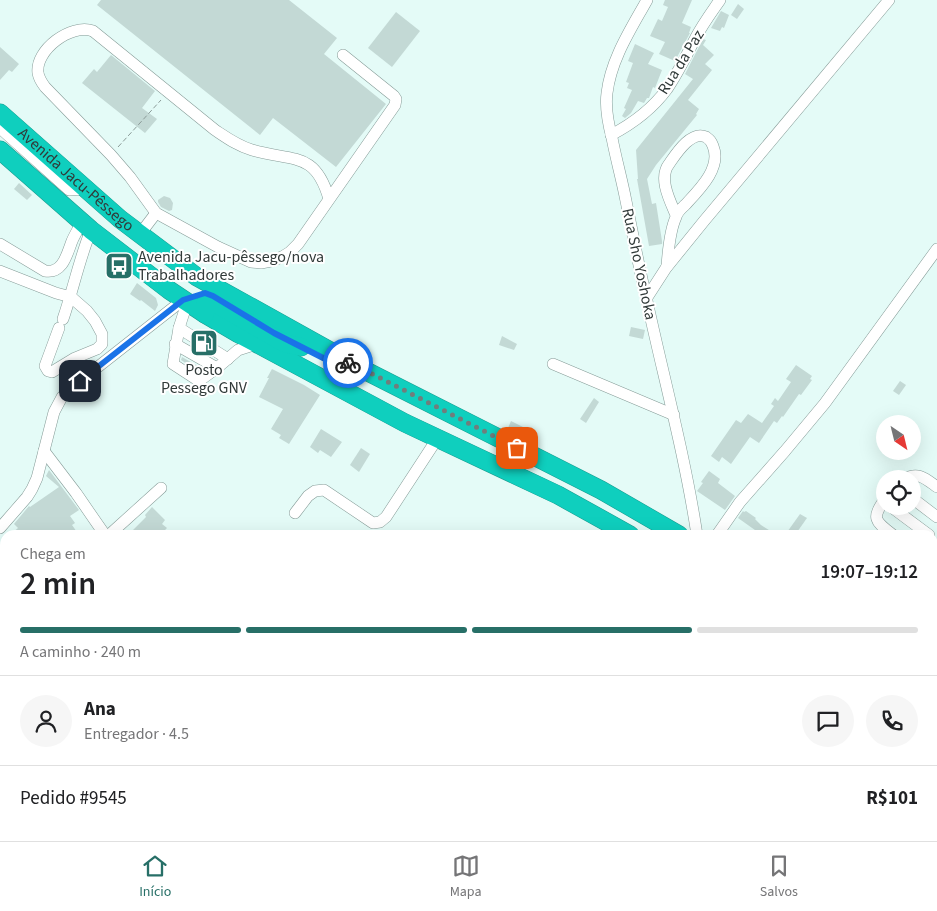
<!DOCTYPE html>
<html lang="pt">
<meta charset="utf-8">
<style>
body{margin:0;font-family:"Source Sans 3",sans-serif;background:#f6f6f6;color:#202124;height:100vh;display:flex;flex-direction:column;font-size:19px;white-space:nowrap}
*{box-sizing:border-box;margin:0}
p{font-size:16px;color:#757577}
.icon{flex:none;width:28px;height:28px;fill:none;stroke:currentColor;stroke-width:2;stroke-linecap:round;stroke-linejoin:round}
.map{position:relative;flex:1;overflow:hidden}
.drawer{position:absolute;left:0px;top:530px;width:938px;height:311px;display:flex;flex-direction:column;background:#fff;border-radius:15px 15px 0 0;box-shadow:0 5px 20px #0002}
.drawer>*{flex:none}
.needle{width:32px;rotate:145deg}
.fabs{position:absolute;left:876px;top:415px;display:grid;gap:10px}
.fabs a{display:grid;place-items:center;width:45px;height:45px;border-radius:50%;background:#fff;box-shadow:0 5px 20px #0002;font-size:25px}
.pin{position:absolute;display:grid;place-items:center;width:42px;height:42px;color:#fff;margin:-21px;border-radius:10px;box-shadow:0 2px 8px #0006}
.courier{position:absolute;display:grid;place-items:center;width:50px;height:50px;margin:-25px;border:4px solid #1a73e8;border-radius:50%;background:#fff;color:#222;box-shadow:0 1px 6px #0007}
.head em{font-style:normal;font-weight:600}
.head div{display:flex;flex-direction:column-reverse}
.head{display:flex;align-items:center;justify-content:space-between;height:85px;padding:0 20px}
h1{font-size:32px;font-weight:600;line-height:38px}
.bar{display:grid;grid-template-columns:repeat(4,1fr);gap:8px 5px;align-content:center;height:60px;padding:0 20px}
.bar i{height:6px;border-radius:4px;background:#e0e0e0}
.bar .selected{background:#276f67}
.bar p{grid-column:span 4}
.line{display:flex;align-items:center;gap:12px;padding:0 20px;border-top:1px solid #e0e0e0}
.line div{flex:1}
.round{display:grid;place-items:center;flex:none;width:52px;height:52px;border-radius:26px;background:#f6f6f6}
.menu{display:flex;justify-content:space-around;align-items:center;height:70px;border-top:1px solid #e0e0e0;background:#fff;font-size:14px;color:#757577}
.menu a{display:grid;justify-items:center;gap:2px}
.menu .selected{color:#276f67}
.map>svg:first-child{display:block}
.forest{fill:url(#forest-crowns)}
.building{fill:#c3d9d5}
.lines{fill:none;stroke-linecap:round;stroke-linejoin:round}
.minor-casing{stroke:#859b97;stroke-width:12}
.major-casing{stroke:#1b9b8f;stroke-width:16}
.highway-casing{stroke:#1b9b8f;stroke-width:19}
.path{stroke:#8b9b98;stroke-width:1;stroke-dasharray:5 2.5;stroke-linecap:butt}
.minor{stroke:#fff;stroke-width:11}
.major{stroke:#6fe2d8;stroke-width:15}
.highway{stroke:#0fcfbe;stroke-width:18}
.done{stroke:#707e7c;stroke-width:5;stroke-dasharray:0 9}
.route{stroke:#1a73e8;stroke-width:6}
.labels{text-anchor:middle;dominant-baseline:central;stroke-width:4;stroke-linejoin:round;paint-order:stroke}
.street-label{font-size:16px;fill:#313a39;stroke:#fff}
.poi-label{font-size:16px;fill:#313a39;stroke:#fff;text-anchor:start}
</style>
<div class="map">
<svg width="937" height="841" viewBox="0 0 937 841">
<defs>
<pattern id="forest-crowns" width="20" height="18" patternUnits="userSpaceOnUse" patternTransform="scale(1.25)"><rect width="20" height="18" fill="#70d9cb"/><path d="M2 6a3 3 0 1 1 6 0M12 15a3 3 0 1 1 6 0" fill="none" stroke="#61bbaf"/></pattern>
</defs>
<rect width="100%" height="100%" fill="#e4fbf7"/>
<polygon class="forest" points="5,801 5,836 213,836 212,841 0,841 0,807"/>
<g class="building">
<polygon points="101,0 289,0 337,38 324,54 386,104 336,167 273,118 260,135 97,5"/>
<polygon points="665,0 692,0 682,23 691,27 689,33 690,33 675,61 659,54 665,42 650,36 658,19 662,21 668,7 663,5"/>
<polygon points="738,4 744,9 737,19 731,15"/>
<polygon points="721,11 729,15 724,28 722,27 720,31 711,28"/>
<polygon points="396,12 420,31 392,67 368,48"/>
<polygon points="703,39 706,40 703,45 714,55 705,64 712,70 688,100 699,109 696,114 697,115 656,165 647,179 652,204 656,203 662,241 662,244 649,246 637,179 638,179 636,150 693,79 685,74"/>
<polygon points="635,44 654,53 648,64 662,70 655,88 653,87 649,98 647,98 644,103 638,101 631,113 625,118 622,116 626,109 624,108 632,90 627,88 629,83 626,82 633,63 628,61"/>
<polygon points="0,47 19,64 12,72 9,70 0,80"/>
<polygon points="111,55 155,91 142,108 157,119 145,133 82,83 94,69 97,72"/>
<polygon points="19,183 32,195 27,200 14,189"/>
<polygon points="164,196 170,198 173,203 172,210 169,211 161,207 158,202 158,200"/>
<polygon points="137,283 156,298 158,305 155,311 141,300 140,301 130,294"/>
<polygon points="631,327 645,330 643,339 629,336"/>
<polygon points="502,336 517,344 514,350 499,345"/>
<polygon points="182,357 203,369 199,372 181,360"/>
<polygon points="796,365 812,376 810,379 812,380 801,395 799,394 783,417 782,416 777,423 774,421 759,443 750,437 731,464 722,457 719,462 711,456 736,420 741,423 748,414 762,423 774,406 771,404 775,398 778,401 791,382 786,379"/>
<polygon points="272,369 304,385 320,395 289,444 279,438 281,435 271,429 283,409 259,397 269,378 267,378"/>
<polygon points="900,381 906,385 899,395 893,391"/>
<polygon points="594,398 599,402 586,423 580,419"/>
<polygon points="511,421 523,427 520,434 508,428"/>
<polygon points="321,429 342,442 331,457 320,450 318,453 310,447"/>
<polygon points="361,448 370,454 359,472 350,465"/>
<polygon points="49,470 79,510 70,516 75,523 72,525 79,535 10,535 18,528 14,524 29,506 30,507 59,487 46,476"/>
<polygon points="709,471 720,479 718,483 735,496 725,510 697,491 703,483 701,482"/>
<polygon points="152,507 165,520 162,524 167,528 160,535 138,535 133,530 146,517 145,515"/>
<polygon points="743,511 744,512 746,511 756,518 755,519 761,525 777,535 762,535 738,518"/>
<polygon points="800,514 807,518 795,535 785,535"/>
</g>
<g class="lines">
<defs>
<g id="minor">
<path d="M647 0C631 29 611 59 607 93 605 108 608 123 612 138 616 159 622 180 626 201 633 235 639 268 647 301 664 379 685 456 697 535"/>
<polyline points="0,128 69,190 86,189"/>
<path d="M611 135C632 124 653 108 667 89 678 73 686 56 695 39 702 25 711 13 720 0"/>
<path d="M329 199C315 150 292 162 252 150 238 146 227 138 215 130L93 31C71 23 35 50 38 73 39 79 42 83 45 87L111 155 130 177 156 213 218 247 251 262 261 263 271 261 282 257 290 252 298 244 395 105 396 99 394 96 343 55"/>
<polyline points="140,234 156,213"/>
<path d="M0 244 45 271C63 274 67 254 72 241 75 234 79 228 82 222"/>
<path d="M667 266C668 252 670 230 676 217 677 212 682 208 685 205 699 190 722 168 713 146 711 141 710 140 706 137 691 130 676 154 669 164 658 178 670 201 676 215"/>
<polyline points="0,271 56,293 71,297 87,311 95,321 102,334 102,344 97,349 75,358 52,372 48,371 45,366 59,328"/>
<polyline points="646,299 666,268 704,221 889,0"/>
<polyline points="187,303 179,328 173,364 199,381 217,368 238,350 257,344"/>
<path d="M63 319C73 290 79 260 91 230"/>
<polyline points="179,328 228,359"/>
<polyline points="175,344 217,368"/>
<polyline points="553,364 674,415"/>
<polyline points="44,451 76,493 105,535"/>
<path d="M905 479C918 471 926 479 937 487"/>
<polyline points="912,498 937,517"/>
<path d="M885 499C871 519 875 521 893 535"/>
<polyline points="890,506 929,535"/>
<polyline points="295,513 308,496 315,491 324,490 373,523 380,522 386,517 437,439"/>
<polyline points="0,528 27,497 32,489 37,478 54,412 62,397 80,381 183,300"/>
<polyline points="109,535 161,488"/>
<polyline points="717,535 740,502 785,451 825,403 937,249"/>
<polyline points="932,560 937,561"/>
<polyline points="932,626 937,629"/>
<polyline points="0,631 5,626"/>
<polyline points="0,741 5,736"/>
<polyline points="932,790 937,794"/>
<polyline points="932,815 937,808"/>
<polyline points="659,837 682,836"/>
<polyline points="892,841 894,836"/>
<polyline points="915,841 918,836"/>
</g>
<polyline id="major" points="724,841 727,836"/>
<g id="highway">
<path id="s1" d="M0 113 120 219 197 277 368 372 601 490 679 535"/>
<polyline points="0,150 91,230 169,290 205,314 239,334 405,423 558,495 630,535"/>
<polyline points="205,314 205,304 211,301 284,343 301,347"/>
<polyline points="932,697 937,699"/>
<polyline points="932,729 937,732"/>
</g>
</defs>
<use href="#minor" class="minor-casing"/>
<use href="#major" class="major-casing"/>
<use href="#highway" class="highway-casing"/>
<polyline class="path" points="118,147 161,100"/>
<use href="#minor" class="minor"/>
<use href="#major" class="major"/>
<use href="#highway" class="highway"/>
</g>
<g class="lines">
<polyline class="done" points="348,363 351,363 517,448"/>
<polyline class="route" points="80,381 183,300 205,293 213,296 274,333 331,362 348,363"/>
</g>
<defs>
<symbol id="bus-square" viewBox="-11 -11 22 22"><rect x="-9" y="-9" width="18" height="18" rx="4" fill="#276f67" stroke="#fff"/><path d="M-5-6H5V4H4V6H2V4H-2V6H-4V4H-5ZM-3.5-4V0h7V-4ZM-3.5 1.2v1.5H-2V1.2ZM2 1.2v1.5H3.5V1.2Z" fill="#fff"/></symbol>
<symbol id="fuel-square" viewBox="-11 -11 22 22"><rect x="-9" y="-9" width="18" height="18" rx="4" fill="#276f67" stroke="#fff"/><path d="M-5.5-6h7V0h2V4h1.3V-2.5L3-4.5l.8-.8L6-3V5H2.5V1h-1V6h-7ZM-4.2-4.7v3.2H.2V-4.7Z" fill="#fff"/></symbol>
</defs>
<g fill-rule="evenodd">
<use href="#bus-square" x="103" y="250" width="32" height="32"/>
<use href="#fuel-square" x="188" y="327" width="32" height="32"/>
</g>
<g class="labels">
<g class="street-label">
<text transform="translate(681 62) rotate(-58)">Rua da Paz</text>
<text stroke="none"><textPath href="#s1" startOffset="101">Avenida Jacu-Pêssego</textPath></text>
<text transform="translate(639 264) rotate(78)">Rua Sho Yoshoka</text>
</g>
<g class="poi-label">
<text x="138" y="257">Avenida Jacu-pêssego/nova<tspan x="138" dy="18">Trabalhadores</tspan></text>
<text x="204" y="370" text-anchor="middle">Posto<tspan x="204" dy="18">Pessego GNV</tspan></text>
</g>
</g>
</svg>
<div class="fabs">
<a><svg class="needle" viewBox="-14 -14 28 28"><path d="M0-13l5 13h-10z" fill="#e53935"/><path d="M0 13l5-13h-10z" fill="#757577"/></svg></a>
<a><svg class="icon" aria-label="locate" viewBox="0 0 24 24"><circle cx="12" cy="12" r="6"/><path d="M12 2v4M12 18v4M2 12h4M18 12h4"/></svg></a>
</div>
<div class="pin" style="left:517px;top:448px;background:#ea580c"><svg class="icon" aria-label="bag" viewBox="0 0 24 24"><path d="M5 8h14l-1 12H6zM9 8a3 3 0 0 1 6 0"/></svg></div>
<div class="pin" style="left:80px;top:381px;background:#1f2937"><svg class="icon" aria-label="home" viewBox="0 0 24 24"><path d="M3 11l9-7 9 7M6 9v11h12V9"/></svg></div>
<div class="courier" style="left:348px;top:363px"><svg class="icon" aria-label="bike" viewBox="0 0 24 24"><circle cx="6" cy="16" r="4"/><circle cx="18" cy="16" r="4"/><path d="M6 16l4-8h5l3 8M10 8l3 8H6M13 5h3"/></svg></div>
<section class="drawer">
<div class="head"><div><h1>2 min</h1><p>Chega em</p></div><em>19:07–19:12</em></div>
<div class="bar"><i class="selected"></i><i class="selected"></i><i class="selected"></i><i></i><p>A caminho · 240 m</p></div>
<div class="line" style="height:90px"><a class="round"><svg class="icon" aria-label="person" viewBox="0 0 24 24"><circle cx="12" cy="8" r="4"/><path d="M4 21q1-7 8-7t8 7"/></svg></a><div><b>Ana</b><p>Entregador · 4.5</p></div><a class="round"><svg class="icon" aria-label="chat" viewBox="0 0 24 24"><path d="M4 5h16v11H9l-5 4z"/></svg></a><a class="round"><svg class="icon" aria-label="phone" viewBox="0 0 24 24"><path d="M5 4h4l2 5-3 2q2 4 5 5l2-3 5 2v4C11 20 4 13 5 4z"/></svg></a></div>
<div class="line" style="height:65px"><div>Pedido #9545</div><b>R$101</b></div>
</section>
</div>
<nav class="menu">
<a class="selected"><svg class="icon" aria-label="home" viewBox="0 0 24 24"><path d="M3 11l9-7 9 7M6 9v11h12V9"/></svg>Início</a>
<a><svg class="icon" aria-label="map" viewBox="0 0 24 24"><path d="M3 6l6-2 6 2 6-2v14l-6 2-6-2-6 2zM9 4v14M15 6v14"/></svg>Mapa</a>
<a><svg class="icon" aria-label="saved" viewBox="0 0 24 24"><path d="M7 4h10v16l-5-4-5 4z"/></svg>Salvos</a>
</nav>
